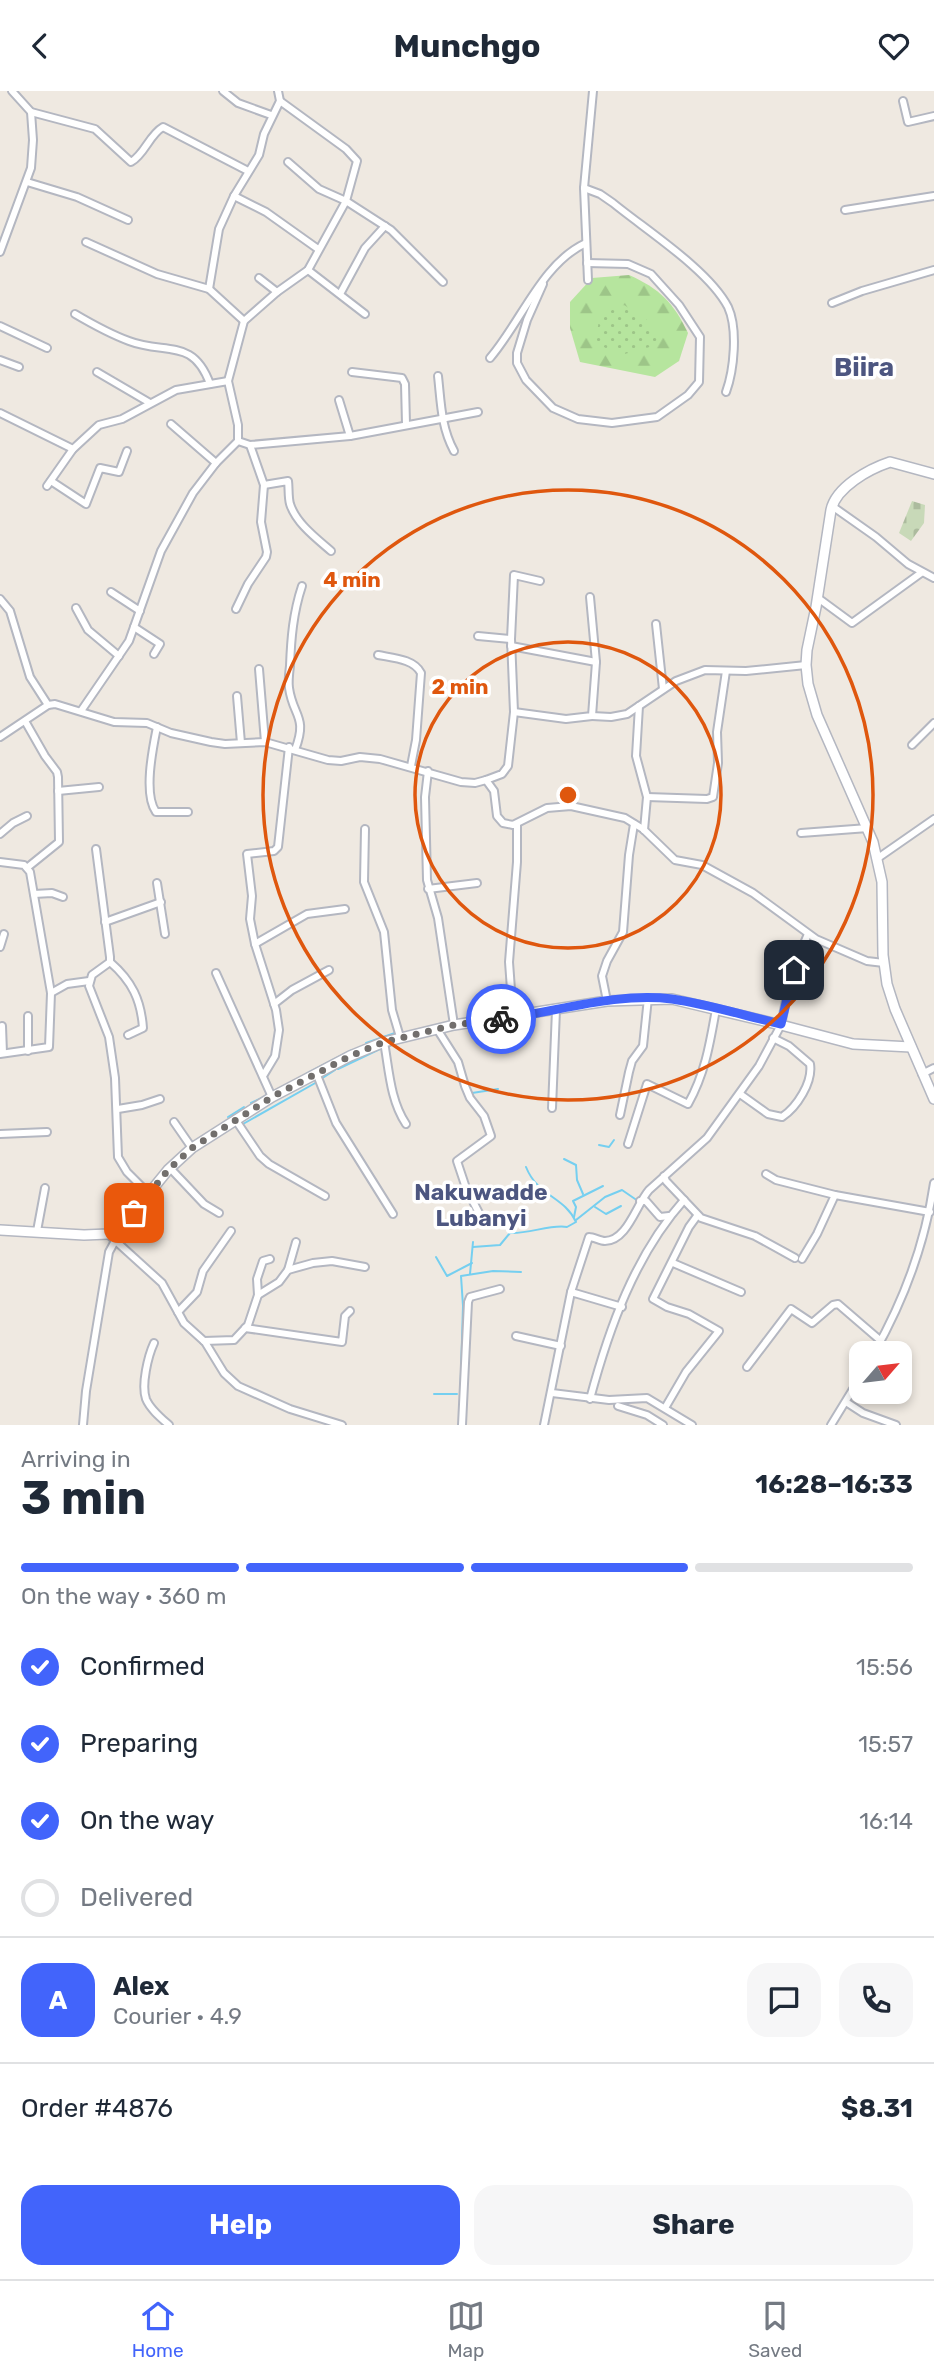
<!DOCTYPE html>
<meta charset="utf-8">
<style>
body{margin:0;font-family:Rubik,sans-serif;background:#f6f6f7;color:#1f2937;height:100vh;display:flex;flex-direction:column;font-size:26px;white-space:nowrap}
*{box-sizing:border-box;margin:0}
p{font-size:23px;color:#747a83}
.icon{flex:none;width:38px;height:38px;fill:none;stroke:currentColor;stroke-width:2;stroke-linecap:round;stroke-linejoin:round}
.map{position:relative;height:1334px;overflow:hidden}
.panel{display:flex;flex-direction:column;background:#fff;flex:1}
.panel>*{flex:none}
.needle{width:46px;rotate:62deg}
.fabs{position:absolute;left:849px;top:1250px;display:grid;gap:14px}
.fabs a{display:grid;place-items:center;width:63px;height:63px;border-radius:14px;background:#fff;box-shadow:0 4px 10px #0003;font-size:35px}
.pin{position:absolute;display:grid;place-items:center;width:60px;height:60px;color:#fff;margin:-30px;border-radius:14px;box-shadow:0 4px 10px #0006}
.courier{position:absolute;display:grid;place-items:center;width:70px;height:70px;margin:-35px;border:5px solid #4264fb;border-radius:50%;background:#fff;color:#222;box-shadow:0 2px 9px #0007}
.headline em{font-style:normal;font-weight:700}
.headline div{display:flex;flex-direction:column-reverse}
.headline{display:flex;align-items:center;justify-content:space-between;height:119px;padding:0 21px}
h1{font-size:46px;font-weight:700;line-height:52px}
.bar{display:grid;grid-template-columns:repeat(4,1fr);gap:10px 7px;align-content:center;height:84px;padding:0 21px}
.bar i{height:9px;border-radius:5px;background:#e0e1e3}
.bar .on{background:#4264fb}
.bar p{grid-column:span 4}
.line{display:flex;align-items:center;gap:18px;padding:0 21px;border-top:2px solid #e0e1e3}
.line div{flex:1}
.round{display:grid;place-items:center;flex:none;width:74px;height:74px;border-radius:21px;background:#f6f6f7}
ol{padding:0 21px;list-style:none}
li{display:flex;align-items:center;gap:21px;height:77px}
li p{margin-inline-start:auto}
li .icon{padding:7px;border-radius:50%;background:#4264fb;color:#fff;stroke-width:4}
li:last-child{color:#747a83}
li i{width:38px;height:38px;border:4px solid #e0e1e3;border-radius:50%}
.button{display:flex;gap:14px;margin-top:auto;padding:14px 21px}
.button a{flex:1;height:80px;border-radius:21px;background:#4264fb;color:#fff;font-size:28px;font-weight:700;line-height:80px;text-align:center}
.button a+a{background:#f6f6f7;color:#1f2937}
header{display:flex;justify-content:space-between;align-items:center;height:91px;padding:0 21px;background:#fff;font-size:32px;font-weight:700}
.dock{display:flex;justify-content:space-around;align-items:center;height:98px;border-top:2px solid #e0e1e3;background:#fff;font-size:19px;color:#747a83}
.dock a{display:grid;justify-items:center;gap:4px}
.dock .on{color:#4264fb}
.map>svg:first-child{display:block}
.forest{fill:url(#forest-firs)}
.cemetery{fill:url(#cemetery-stones)}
.park{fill:url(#park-dots)}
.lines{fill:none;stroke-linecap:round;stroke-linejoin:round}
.stream{stroke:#75cff0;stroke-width:2}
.street-casing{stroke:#b4b7c1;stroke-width:10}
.secondary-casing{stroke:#b4b7c1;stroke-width:12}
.street{stroke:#fff;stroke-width:6}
.secondary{stroke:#fff;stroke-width:9}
.done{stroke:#726f6d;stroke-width:7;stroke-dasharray:0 12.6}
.route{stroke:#4264fb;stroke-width:9}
.ring{fill:none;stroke:#df570e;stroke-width:3.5}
.labels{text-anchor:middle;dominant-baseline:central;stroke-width:7;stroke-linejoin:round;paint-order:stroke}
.quarter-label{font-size:23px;font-weight:bold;fill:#4d5680;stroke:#fff}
.district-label{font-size:26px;font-weight:bold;fill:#4d5680;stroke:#fff}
.centre{fill:#df570e;stroke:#fff;stroke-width:3.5}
.ring-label{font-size:21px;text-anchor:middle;font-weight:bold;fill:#df570e;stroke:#fff;stroke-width:7;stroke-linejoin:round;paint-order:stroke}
</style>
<header><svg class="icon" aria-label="back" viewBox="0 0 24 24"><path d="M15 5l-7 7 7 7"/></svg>Munchgo<svg class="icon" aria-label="heart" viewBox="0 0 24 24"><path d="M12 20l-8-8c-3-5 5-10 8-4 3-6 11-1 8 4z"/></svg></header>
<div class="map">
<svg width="934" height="1334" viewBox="0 0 934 1334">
<defs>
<pattern id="forest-firs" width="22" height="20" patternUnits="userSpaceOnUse" patternTransform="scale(1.75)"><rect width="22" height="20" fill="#b6e59e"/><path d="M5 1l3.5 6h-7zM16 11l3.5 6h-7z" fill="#9dc588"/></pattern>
<pattern id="cemetery-stones" width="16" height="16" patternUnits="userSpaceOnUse" patternTransform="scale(1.75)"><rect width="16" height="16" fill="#c8d9b8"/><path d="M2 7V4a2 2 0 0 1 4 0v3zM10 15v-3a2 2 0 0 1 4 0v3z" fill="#acbb9e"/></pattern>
<pattern id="park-dots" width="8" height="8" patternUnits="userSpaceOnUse" patternTransform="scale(1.75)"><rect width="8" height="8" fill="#b6e59e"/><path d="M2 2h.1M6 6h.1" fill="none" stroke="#9dc588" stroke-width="1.8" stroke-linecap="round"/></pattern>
</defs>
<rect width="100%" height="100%" fill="#efe9e1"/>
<path class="forest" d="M629 184C660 198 673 211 688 242L679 270 655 286 580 271 570 237V211L592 187Z"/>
<polygon class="cemetery" points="912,410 925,414 924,432 911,450 899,442"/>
<polygon class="park" points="624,214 646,228 658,245 657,254 621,264 595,252 600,224"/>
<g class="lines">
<g class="stream">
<polyline points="366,952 395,942"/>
<polyline points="451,954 459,967"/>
<polyline points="389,955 397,952"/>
<polyline points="338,978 382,957"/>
<polyline points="306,983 352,959"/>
<polyline points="321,988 335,979"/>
<polyline points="472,1002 498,998"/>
<polyline points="251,1012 266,1005 266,1000"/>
<polyline points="228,1026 244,1016"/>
<polyline points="243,1033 317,991"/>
<polyline points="599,1054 609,1056 614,1049"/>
<polyline points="564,1068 576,1074 577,1089 583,1103"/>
<polyline points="595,1116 606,1123 621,1115"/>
<polyline points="574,1126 576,1116 573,1110 603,1095"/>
<polyline points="576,1129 605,1106 622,1099 638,1110"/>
<path d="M473 1156 500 1154 510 1142C529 1143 551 1133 567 1136L576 1131C564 1105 538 1106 526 1076"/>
<polyline points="436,1166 447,1185 472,1172"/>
<polyline points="470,1183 473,1151"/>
<polyline points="434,1303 457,1303"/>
<polyline points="460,1315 463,1215 461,1185 493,1180 521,1181"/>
</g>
<defs>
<g id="street">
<path d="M12 0 31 21 95 38 131 71C145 63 149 44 163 36L248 80"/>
<polyline points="223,0 238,12 271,24"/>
<polyline points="903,10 908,31 934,25"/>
<polyline points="288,71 319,98 346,110 391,139 443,191"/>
<polyline points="27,91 77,106 128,129"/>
<path d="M584 97 600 103 613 112C646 139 709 179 728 216 738 238 734 279 726 301"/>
<polyline points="234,105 266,121 318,158"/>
<polyline points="845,119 934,105"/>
<polyline points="86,151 157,183 209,198 244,230"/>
<polyline points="0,161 31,77 33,49 31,21"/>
<polyline points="308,179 365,223"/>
<polyline points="259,187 277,201"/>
<polyline points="588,189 584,97 593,0"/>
<polyline points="543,193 527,229 517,262 517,272 526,289 553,317 578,328 612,332 657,326 688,304 699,291 700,246 679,214 651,183 628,173 587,172"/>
<polyline points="209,198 219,138 234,105 259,64 264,43 280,10 278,0"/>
<polyline points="340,203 365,157 385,135"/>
<polyline points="832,212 862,200 934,179"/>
<path d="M75 223C92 233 110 243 129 250 165 264 193 246 210 293"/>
<polyline points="0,235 47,257"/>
<path d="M490 267C521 231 542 172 586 152"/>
<polyline points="0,269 19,276"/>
<polyline points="97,281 150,312"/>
<polyline points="352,281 402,287 405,293 406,333"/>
<path d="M438 285C441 312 441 336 454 360"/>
<polyline points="339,309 350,345"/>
<polyline points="0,322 73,358"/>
<polyline points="171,333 216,372"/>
<polyline points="238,350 250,354 350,345 478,321"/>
<polyline points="51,390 86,413 100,377 119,381 127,360"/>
<path d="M264 394 288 390C289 397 288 406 290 413 296 432 316 447 331 460"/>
<polyline points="47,395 73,358 99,334 122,328 176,299 228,290"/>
<polyline points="832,415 876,446 908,473 934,487"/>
<polyline points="111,501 140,520"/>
<polyline points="818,507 852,532 921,482"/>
<polyline points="0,508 10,520 30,586 48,614"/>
<polyline points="76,517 88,539 119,565"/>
<polyline points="236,518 248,493 266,466 267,461 261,431 264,394 250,354"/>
<polyline points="656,533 663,598"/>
<polyline points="134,536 160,553 154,563"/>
<polyline points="478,545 511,548"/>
<polyline points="511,555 596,571"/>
<path d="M378 564C393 567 414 568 421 582L416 649 411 675"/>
<polyline points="259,578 265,651"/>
<polyline points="237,605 241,652"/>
<polyline points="639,615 636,665 647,706 644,739"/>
<polyline points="81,620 129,550 161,460 193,402 216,372 238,350 238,334 228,290 244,230 277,201 308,179 346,110 357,70 346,58 280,10"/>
<polyline points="514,621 566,628 592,625 596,571 590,506"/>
<polyline points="592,625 611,626 627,623 676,590 705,579 746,580 806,574"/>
<polyline points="25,630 45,665 57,681 58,686 59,751 28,776"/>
<path d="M157 636C153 656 143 703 156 721H188"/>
<polyline points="0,646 48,614 55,613 114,631 147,632 171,642 211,651 225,653 265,651 328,669 341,670 360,666 380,668 461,691 475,692 486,689 502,683 508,675 514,621 511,548 514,484 540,490"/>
<polyline points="912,654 934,632"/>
<path d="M295 659C308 625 293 626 289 597 288 590 289 583 290 575 291 548 293 522 302 495"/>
<polyline points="428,680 425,706 427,789 438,827 454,934"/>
<polyline points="486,689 494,700 497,725 503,732 513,734 547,717 571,715 625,727 643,738 675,769 702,774 753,802 816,848 867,870 884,872"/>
<polyline points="58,700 99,696"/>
<polyline points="647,706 707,708 713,706 718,672 717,641 726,580"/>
<polyline points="365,738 364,791 384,841 392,919 400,946"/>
<polyline points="801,742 868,737"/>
<polyline points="0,743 13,732 27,725"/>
<polyline points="96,758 110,866 110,871 92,884 89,895 109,946 115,987 118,1066 127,1081 149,1103"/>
<polyline points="878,767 934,728"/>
<polyline points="0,771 24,774 30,781 51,902 49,956 0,963"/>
<polyline points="157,792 165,843"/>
<polyline points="428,798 477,792"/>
<polyline points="34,803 52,802 63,806"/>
<polyline points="105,831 161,811"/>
<polyline points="255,853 307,823 345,818"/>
<polyline points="0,856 4,843"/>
<path d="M110 871C132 890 141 909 143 937L128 944"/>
<polyline points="216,882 272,1006"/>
<polyline points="51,902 67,893 89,890"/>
<polyline points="607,910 602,885 607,870 623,841 629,764 634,733"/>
<polyline points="274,913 292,899 329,879"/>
<polyline points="513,926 509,871 517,771 517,733"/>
<polyline points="2,935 3,962"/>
<polyline points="437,938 458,971 465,995 470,1007 484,1025 491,1045 457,1070 466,1097 479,1122"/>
<path d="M384 951C389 978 390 1009 406 1033"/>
<polyline points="28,960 28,925"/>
<polyline points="922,983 934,977"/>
<polyline points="317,984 336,1032 393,1123"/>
<polyline points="263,985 275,965 279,939 276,919 255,853 250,828 252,805 247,763 274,760 278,756 289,656"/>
<path d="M740 1003 768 1023 782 1026C797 1016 813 991 810 973L789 955 773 947"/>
<polyline points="552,1017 556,919"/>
<polyline points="118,1018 142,1014 160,1008"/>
<polyline points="620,1024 629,981 632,970 643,955 648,907"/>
<polyline points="235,1028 260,1065 269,1073 325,1105"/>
<polyline points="174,1031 192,1057"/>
<polyline points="0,1043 47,1041"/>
<path d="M628 1053 647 993 688 1013C705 983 710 952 716 918"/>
<polyline points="170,1077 204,1113 219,1122"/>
<polyline points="766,1083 776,1089 835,1104 930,1121"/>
<polyline points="664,1085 666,1090 701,1127 755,1145 795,1167"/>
<polyline points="640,1110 646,1110 660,1126 669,1125"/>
<polyline points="37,1140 45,1097"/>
<polyline points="108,1143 162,1192 184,1232 205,1251 224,1282 238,1295 290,1318 342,1334"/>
<polyline points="802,1168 817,1143 835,1104"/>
<polyline points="673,1172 741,1201"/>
<polyline points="288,1179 296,1151"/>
<path d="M571 1201 589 1146C594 1146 600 1150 605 1150 627 1150 636 1114 649 1099L707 1047 759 975 781 934 787 905 800 862 808 843"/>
<polyline points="258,1204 257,1188 263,1170 270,1168"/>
<polyline points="178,1221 197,1201 203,1180 231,1140"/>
<polyline points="245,1237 342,1251 345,1225 350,1220"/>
<polyline points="516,1245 561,1255"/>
<polyline points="204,1250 234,1249 248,1234 258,1204 279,1191 288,1179 313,1172 332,1170 365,1176"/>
<path d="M154 1252C148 1265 141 1294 146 1308 150 1318 161 1327 169 1334"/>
<path d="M874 1262C904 1209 925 1153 934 1092"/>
<polyline points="747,1276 791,1218 812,1232 833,1214 838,1213 881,1250"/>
<polyline points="552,1302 609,1309 647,1307 692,1334"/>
<path d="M590 1308C609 1237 635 1164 684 1109"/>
<polyline points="846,1311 863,1322 896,1334"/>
<polyline points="618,1315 647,1324 663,1334"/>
<polyline points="665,1317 686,1281 719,1240 689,1223 667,1216 653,1208 689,1136 697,1125"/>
<polyline points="83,1334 86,1300 109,1161 115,1150"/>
<polyline points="462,1334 468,1211 470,1206 500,1198"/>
<polyline points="544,1334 571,1201 622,1216"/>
<polyline points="831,1334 861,1285"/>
</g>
<g id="secondary">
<path d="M934 383 890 371C869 378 836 396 831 419L816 516 807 559 806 574 808 593 817 624 873 751 882 791 883 864 887 893 895 918 934 1008"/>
<polyline points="0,1139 84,1144 108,1143 124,1133 168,1079 192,1057 272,1006 350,965 384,951 454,934 607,910 672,908 781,934 853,953 911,956"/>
</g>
</defs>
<use href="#street" class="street-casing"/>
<use href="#secondary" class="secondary-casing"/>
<use href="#street" class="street"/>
<use href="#secondary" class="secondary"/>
</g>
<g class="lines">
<polyline class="done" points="134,1122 168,1079 192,1057 272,1006 350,965 384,951 454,934 501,928"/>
<path class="route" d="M501 928C557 921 615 901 672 908 708 913 745 925 781 933L794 879"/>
</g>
<g class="ring">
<circle cx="568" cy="704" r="153"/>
<circle cx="568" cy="704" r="305"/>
</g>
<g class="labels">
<g class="quarter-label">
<text x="481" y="1101">Nakuwadde<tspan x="481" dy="26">Lubanyi</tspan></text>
</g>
<g class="district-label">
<text x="864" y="276">Biira</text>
</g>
</g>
<circle cx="568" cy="704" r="10" class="centre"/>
<g class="ring-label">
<text x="352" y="496">4 min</text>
<text x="460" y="603">2 min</text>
</g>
</svg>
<div class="fabs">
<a><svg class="needle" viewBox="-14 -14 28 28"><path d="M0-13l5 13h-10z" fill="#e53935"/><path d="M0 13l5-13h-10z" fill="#747a83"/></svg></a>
</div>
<div class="pin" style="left:134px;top:1122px;background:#ea580c"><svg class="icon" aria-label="bag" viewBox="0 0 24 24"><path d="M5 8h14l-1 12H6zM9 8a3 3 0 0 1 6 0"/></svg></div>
<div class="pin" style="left:794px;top:879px;background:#1f2937"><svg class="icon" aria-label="home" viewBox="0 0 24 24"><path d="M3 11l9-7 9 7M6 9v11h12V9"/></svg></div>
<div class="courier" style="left:501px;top:928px"><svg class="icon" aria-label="bike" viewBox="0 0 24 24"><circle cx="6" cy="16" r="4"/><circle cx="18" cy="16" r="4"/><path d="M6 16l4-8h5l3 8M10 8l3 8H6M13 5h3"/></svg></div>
</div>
<section class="panel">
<div class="headline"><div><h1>3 min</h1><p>Arriving in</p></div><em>16:28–16:33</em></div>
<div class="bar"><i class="on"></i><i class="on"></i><i class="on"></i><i></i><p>On the way · 360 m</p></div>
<ol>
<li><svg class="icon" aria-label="check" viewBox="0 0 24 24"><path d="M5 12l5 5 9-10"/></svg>Confirmed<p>15:56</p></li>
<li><svg class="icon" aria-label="check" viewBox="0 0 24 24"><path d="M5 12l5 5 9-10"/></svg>Preparing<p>15:57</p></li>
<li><svg class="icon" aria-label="check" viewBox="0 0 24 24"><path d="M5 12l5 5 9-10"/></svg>On the way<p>16:14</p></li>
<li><i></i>Delivered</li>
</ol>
<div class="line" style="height:126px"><b class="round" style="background:#4264fb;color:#fff">A</b><div><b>Alex</b><p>Courier · 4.9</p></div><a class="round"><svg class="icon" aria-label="chat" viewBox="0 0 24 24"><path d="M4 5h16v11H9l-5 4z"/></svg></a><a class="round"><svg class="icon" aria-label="phone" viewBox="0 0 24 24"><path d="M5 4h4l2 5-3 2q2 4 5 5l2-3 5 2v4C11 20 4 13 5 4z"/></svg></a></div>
<div class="line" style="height:91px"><div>Order #4876</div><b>$8.31</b></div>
<div class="button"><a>Help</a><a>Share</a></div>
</section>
<nav class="dock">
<a class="on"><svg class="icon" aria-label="home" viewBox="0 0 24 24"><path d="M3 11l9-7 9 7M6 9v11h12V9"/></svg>Home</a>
<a><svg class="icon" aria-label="map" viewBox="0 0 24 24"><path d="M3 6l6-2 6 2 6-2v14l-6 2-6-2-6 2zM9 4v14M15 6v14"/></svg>Map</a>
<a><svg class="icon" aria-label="saved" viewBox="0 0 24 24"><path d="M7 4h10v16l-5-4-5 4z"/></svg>Saved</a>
</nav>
